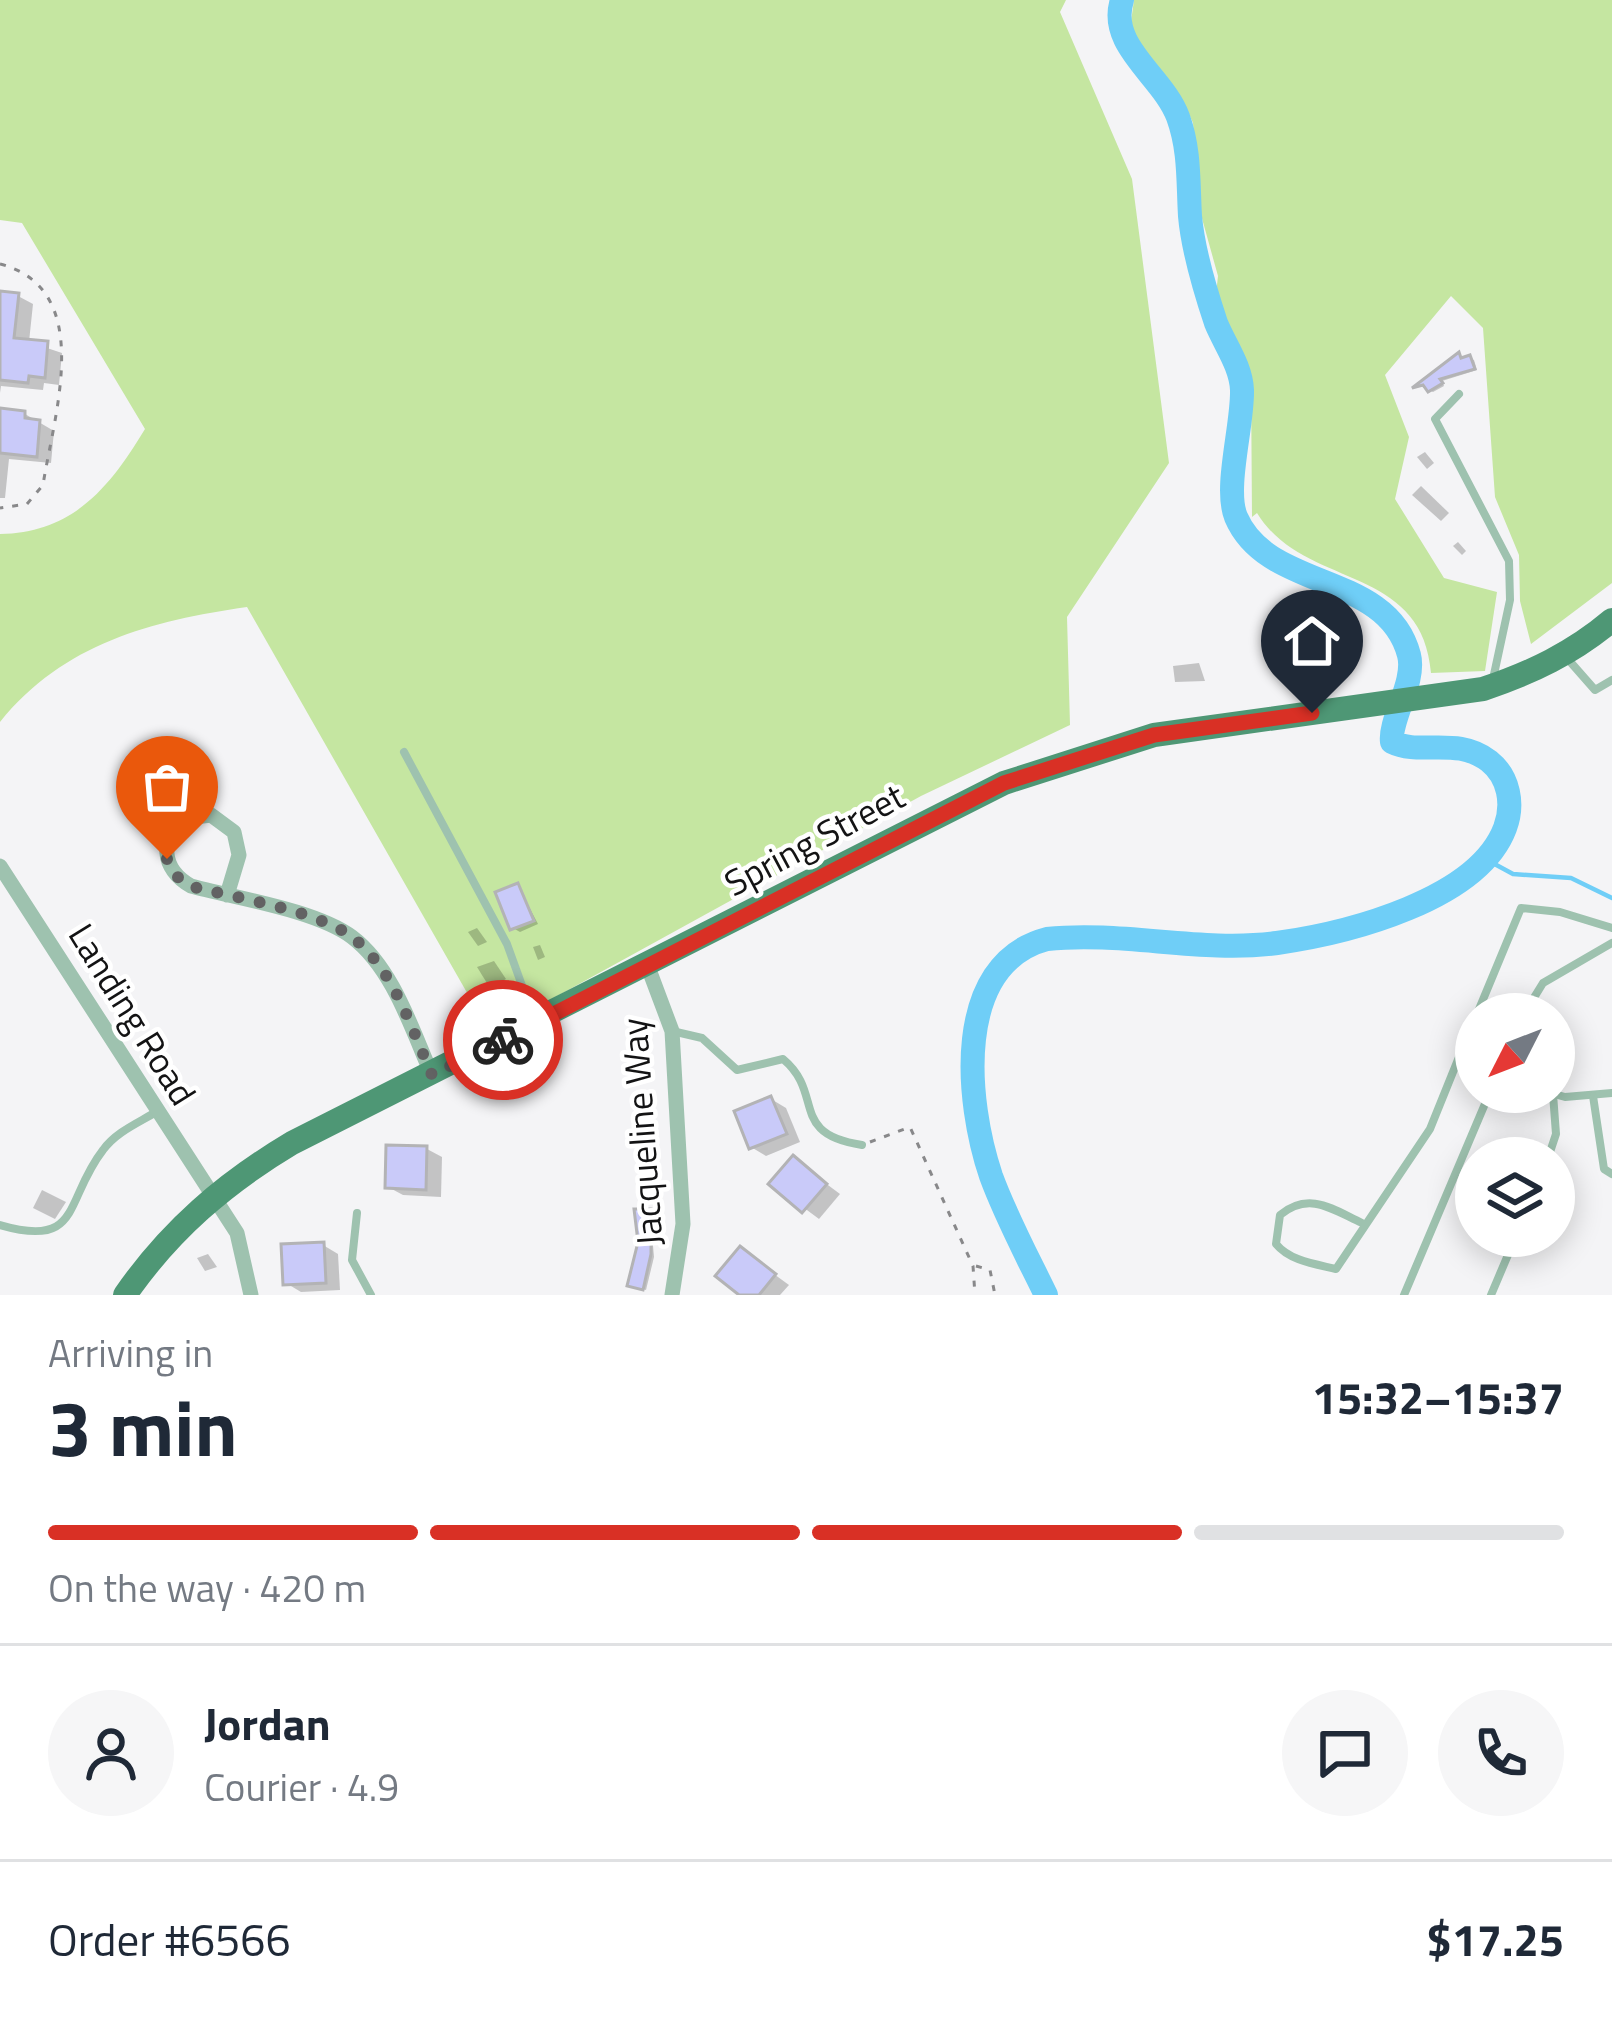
<!DOCTYPE html>
<meta charset="utf-8">
<style>
body{margin:0;font-family:"Titillium Web",sans-serif;background:#f6f6f7;color:#1f2937;height:100vh;display:flex;flex-direction:column;font-size:45px;white-space:nowrap}
*{box-sizing:border-box;margin:0}
p{font-size:39px;color:#747a83}
.icon{flex:none;width:66px;height:66px;fill:none;stroke:currentColor;stroke-width:2;stroke-linecap:round;stroke-linejoin:round}
.map{position:relative;height:1295px;overflow:hidden}
.details{display:flex;flex-direction:column;background:#fff;flex:1}
.details>*{flex:none}
.needle{width:78px;rotate:228deg}
.fabs{position:absolute;left:1455px;top:993px;display:grid;gap:24px}
.fabs a{display:grid;place-items:center;width:120px;height:120px;border-radius:50%;background:#fff;box-shadow:0 6px 30px #0003;font-size:60px}
.pin{position:absolute;display:grid;place-items:center;width:102px;height:102px;color:#fff;margin:-123px -51px;border-radius:50% 50% 50% 0;rotate:-45deg;box-shadow:0 0 12px #0007}
.pin .icon{rotate:45deg}
.courier{position:absolute;display:grid;place-items:center;width:120px;height:120px;margin:-60px;border:9px solid #d93025;border-radius:50%;background:#fff;color:#222;box-shadow:0 3px 15px #0007}
.headline em{font-style:normal;font-weight:700}
.headline div{display:flex;flex-direction:column-reverse}
.headline{display:flex;align-items:center;justify-content:space-between;height:204px;padding:0 48px}
h1{font-size:78px;font-weight:700;line-height:90px}
.bar{display:grid;grid-template-columns:repeat(4,1fr);gap:18px 12px;align-content:center;height:144px;padding:0 48px}
.bar i{height:15px;border-radius:9px;background:#e0e1e3}
.bar .on{background:#d93025}
.bar p{grid-column:span 4}
.line{display:flex;align-items:center;gap:30px;padding:0 48px;border-top:3px solid #e0e1e3}
.line div{flex:1}
.round{display:grid;place-items:center;flex:none;width:126px;height:126px;border-radius:63px;background:#f6f6f7}
.map>svg:first-child{display:block}
.green{fill:#c5e6a1}
.shadow{fill:#0003}
.lines{fill:none;stroke-linecap:round;stroke-linejoin:round}
.stream{stroke:#6fcef7;stroke-width:4.5}
.river{stroke:#6fcef7;stroke-width:24}
.building{fill:#c9caf9;stroke:#b3b3b5;stroke-width:3}
.path{stroke:#88888a;stroke-width:3;stroke-dasharray:6 9;stroke-linecap:butt}
.lane{stroke:#9ec2af;stroke-width:8}
.street{stroke:#9ec2af;stroke-width:15}
.primary{stroke:#4e9775;stroke-width:24}
.done{stroke:#626263;stroke-width:12;stroke-dasharray:0 21.6}
.route{stroke:#d93025;stroke-width:15}
.labels{text-anchor:middle;dominant-baseline:central;stroke-width:9;stroke-linejoin:round;paint-order:stroke}
.street-label{font-size:36px;fill:#131314;stroke:#fff}
</style>
<div class="map">
<svg width="1612" height="1295" viewBox="0 0 1612 1295">
<rect width="100%" height="100%" fill="#f4f4f6"/>
<g class="green">
<path d="M0 0H1066L1060 12 1132 179 1169 463 1067 617 1070 725 921 796 490 1033 247 607C151 621 64 643 0 722V534C73 533 110 487 145 429L22 223 0 220Z"/>
<path d="M1134 0H1612V583L1531 644 1520 601 1519 555 1495 497 1483 328 1451 296 1385 375 1409 437 1395 499 1444 578 1497 592 1485 671 1431 673C1422 563 1304 590 1257 513L1252 517 1251 379 1213 321 1218 276 1198 204 1193 123 1184 103 1138 54 1130 29Z"/>
</g>
<g class="shadow">
<polygon points="0,296 18,296 33,304 29,342 62,353 59,385 44,383 43,390 1,386 0,393"/>
<polygon points="1459,355 1474,360 1477,370 1442,381 1444,386 1433,392 1416,384"/>
<polygon points="0,411 25,414 54,431 51,463 9,459 5,498 0,498"/>
<polygon points="1425,452 1434,463 1427,469 1417,457"/>
<polygon points="1421,486 1449,513 1441,521 1412,495"/>
<polygon points="1458,542 1466,551 1462,555 1453,546"/>
<polygon points="1199,663 1205,681 1175,682 1173,666"/>
<polygon points="518,886 538,924 520,932 513,928"/>
<polygon points="477,928 487,942 478,946 468,932"/>
<polygon points="540,945 545,957 538,960 533,947"/>
<polygon points="494,961 506,979 490,988 477,967"/>
<polygon points="771,1099 786,1108 800,1142 766,1156 751,1147"/>
<polygon points="427,1149 442,1157 441,1197 403,1195 388,1187"/>
<polygon points="793,1159 840,1194 819,1219 772,1184"/>
<polygon points="42,1190 66,1202 55,1219 33,1208"/>
<polygon points="650,1212 654,1257 646,1290 634,1287"/>
<polygon points="323,1245 338,1254 340,1290 301,1292 286,1283"/>
<polygon points="741,1250 789,1285 780,1295 744,1295"/>
<polygon points="208,1254 217,1267 205,1271 197,1258"/>
</g>
<g class="lines">
<polyline class="stream" points="1489,861 1513,874 1571,878 1612,898"/>
<path class="river" d="M1046 1295C1027 1256 1006 1217 991 1176 966 1102 952 964 1047 939 1123 931 1201 953 1277 943 1348 933 1478 900 1505 828 1514 804 1509 777 1489 761 1457 736 1420 756 1392 742 1389 720 1416 682 1409 655 1387 571 1268 592 1236 517 1224 488 1243 425 1242 390 1241 366 1225 345 1216 323 1205 290 1193 251 1190 216 1188 182 1190 150 1178 117 1163 76 1107 46 1122 0"/>
</g>
<g class="building">
<polygon points="0,291 19,293 14,338 48,341 45,378 29,376 28,383 0,380"/>
<polygon points="1459,352 1461,358 1470,355 1475,369 1440,379 1443,383 1428,392 1423,385 1412,388"/>
<polygon points="0,408 25,411 25,418 40,420 37,457 0,453"/>
<polygon points="518,883 534,921 510,930 495,892"/>
<polygon points="771,1096 787,1134 749,1149 734,1111"/>
<polygon points="386,1145 427,1146 426,1190 385,1188"/>
<polygon points="793,1155 827,1184 802,1213 768,1184"/>
<polygon points="634,1209 651,1209 651,1254 643,1290 627,1286 638,1242"/>
<polygon points="324,1242 326,1283 283,1285 281,1244"/>
<polygon points="740,1246 776,1274 759,1295 739,1295 715,1276"/>
</g>
<g class="lines">
<g class="path">
<path d="M0 264C96 289 54 414 43 485L27 504 0 508"/>
<polyline points="870,1142 910,1127 973,1266 975,1295"/>
<polyline points="976,1266 990,1270 995,1295"/>
</g>
<g class="lane">
<polyline points="1459,394 1435,419 1509,561 1510,600 1493,679"/>
<polyline points="1566,657 1595,690 1612,680"/>
<polyline points="404,752 507,944 533,1016"/>
<polyline points="1477,1014 1521,908 1560,912 1612,928"/>
<polyline points="1524,1014 1543,983 1612,943"/>
<path d="M672 1031 702 1038 737 1070 783 1059C825 1094 788 1134 862 1145"/>
<polyline points="1547,1092 1565,1097 1612,1093"/>
<polyline points="1593,1096 1604,1169 1612,1174"/>
<polyline points="1548,1158 1556,1134 1553,1094"/>
<polyline points="357,1213 352,1260 371,1295"/>
<path d="M1362 1223C1332 1209 1309 1191 1280 1215L1276 1244C1290 1261 1315 1264 1336 1269L1430 1129 1476 1015"/>
<path d="M0 1225C82 1249 64 1200 103 1150 116 1132 138 1123 156 1112"/>
<polyline points="1404,1295 1490,1092"/>
<polyline points="1491,1295 1516,1236"/>
</g>
<g class="street">
<polyline points="0,866 237,1233 251,1295"/>
<path d="M227 895 239 855 234 832 211 815 187 818C158 837 161 869 191 886 235 898 316 910 352 937 393 968 412 1030 432 1075"/>
<polyline points="648,967 672,1031 683,1224 672,1295"/>
</g>
<path class="primary" d="M125 1295C170 1230 225 1183 292 1143L1004 783 1154 735 1483 689C1531 673 1573 653 1612 620"/>
</g>
<g class="lines">
<path class="done" d="M167 859 175 875 190 886C235 898 316 910 352 937 393 968 412 1030 432 1075L503 1040"/>
<polyline class="route" points="503,1040 1004,783 1154,735 1312,713"/>
</g>
<g class="labels">
<g class="street-label">
<text transform="translate(814 839) rotate(-28)">Spring Street</text>
<text transform="translate(133 1014) rotate(58)">Landing Road</text>
<text transform="translate(641 1132) rotate(-94)">Jacqueline Way</text>
</g>
</g>
</svg>
<div class="fabs">
<a><svg class="needle" viewBox="-14 -14 28 28"><path d="M0-13l5 13h-10z" fill="#e53935"/><path d="M0 13l5-13h-10z" fill="#747a83"/></svg></a>
<a><svg class="icon" aria-label="layers" viewBox="0 0 24 24"><path d="M12 4l9 5-9 5-9-5zM3 14l9 5 9-5"/></svg></a>
</div>
<div class="pin" style="left:167px;top:859px;background:#ea580c"><svg class="icon" aria-label="bag" viewBox="0 0 24 24"><path d="M5 8h14l-1 12H6zM9 8a3 3 0 0 1 6 0"/></svg></div>
<div class="pin" style="left:1312px;top:713px;background:#1f2937"><svg class="icon" aria-label="home" viewBox="0 0 24 24"><path d="M3 11l9-7 9 7M6 9v11h12V9"/></svg></div>
<div class="courier" style="left:503px;top:1040px"><svg class="icon" aria-label="bike" viewBox="0 0 24 24"><circle cx="6" cy="16" r="4"/><circle cx="18" cy="16" r="4"/><path d="M6 16l4-8h5l3 8M10 8l3 8H6M13 5h3"/></svg></div>
</div>
<section class="details">
<div class="headline"><div><h1>3 min</h1><p>Arriving in</p></div><em>15:32–15:37</em></div>
<div class="bar"><i class="on"></i><i class="on"></i><i class="on"></i><i></i><p>On the way · 420 m</p></div>
<div class="line" style="height:216px"><a class="round"><svg class="icon" aria-label="person" viewBox="0 0 24 24"><circle cx="12" cy="8" r="4"/><path d="M4 21q1-7 8-7t8 7"/></svg></a><div><b>Jordan</b><p>Courier · 4.9</p></div><a class="round"><svg class="icon" aria-label="chat" viewBox="0 0 24 24"><path d="M4 5h16v11H9l-5 4z"/></svg></a><a class="round"><svg class="icon" aria-label="phone" viewBox="0 0 24 24"><path d="M5 4h4l2 5-3 2q2 4 5 5l2-3 5 2v4C11 20 4 13 5 4z"/></svg></a></div>
<div class="line" style="height:156px"><div>Order #6566</div><b>$17.25</b></div>
</section>
